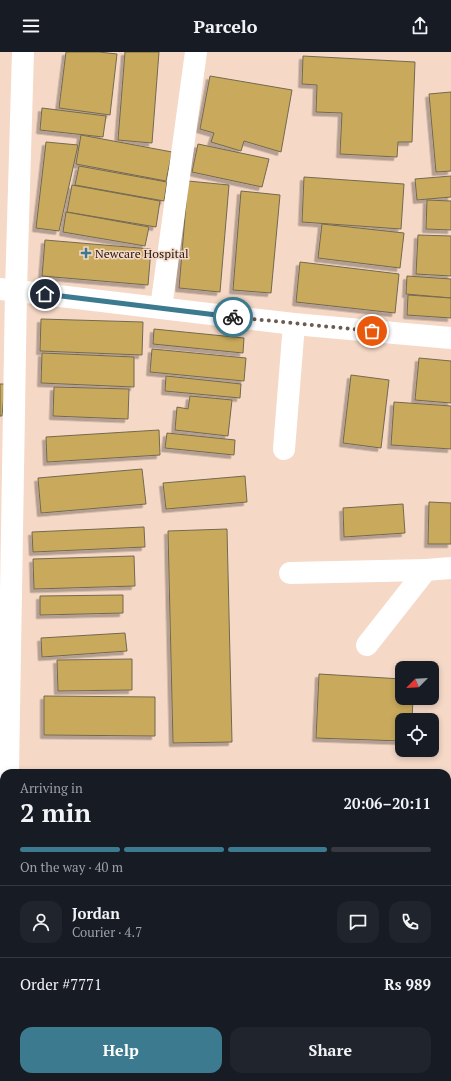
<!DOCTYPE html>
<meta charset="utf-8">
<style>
body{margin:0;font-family:"PT Serif",serif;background:#20242c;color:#f1f3f6;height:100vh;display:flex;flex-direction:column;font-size:15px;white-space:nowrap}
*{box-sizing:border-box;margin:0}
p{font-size:13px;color:#9ea1a6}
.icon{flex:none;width:22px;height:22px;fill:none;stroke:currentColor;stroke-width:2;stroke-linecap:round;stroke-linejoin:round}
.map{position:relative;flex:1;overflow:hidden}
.panel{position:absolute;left:0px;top:717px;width:451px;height:312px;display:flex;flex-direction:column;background:#171b24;border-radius:12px 12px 0 0;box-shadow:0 2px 6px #0003}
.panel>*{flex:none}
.needle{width:26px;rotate:246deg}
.fabs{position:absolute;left:395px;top:609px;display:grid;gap:8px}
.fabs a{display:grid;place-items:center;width:44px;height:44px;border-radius:8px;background:#171b24;box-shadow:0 2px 6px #0003;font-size:20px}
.pin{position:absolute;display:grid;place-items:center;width:34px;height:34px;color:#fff;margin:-17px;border:2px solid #fff;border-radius:50%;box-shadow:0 1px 4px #0007}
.courier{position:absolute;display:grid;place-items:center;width:40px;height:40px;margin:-20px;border:3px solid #3c7a90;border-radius:50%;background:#fff;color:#222;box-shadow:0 1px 5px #0007}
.summary em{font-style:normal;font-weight:700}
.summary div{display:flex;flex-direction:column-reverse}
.summary{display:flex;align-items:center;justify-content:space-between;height:68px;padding:0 20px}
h1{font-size:26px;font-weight:700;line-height:30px}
.bar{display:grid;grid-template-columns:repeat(4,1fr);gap:6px 4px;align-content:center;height:48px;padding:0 20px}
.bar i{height:5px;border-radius:3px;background:#363941}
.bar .current{background:#3c7a90}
.bar p{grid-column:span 4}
.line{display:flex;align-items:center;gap:10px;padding:0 20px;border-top:1px solid #363941}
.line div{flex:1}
.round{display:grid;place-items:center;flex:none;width:42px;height:42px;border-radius:12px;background:#20242c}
.primary-button{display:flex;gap:8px;margin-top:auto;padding:8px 20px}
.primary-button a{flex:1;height:46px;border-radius:12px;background:#3c7a90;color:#fff;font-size:16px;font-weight:700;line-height:46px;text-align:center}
.primary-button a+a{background:#20242c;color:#f1f3f6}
header{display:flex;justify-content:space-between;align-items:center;height:52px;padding:0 20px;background:#171b24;font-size:18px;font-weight:700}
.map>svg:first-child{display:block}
.building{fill:#c9aa5b;stroke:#736950;filter:url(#shadow)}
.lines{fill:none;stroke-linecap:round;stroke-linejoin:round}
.minor{stroke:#fff;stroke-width:22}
.done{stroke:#6b5b50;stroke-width:4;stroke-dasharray:0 7.2}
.route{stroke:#3c7a90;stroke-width:5}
.poi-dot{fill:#3c7a90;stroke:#f5d8c6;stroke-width:1.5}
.labels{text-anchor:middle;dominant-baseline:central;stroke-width:3;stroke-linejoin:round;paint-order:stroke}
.poi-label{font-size:12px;fill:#211710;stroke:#f5d8c6;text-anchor:start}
</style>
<header><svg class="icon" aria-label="menu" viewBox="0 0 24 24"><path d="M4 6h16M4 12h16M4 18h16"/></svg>Parcelo<svg class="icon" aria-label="share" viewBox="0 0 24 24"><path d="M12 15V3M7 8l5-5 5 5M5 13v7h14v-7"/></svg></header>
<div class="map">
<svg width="451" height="1029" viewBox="0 0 451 1029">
<defs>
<filter id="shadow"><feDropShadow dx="-3.5" dy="3.5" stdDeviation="0" flood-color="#0004"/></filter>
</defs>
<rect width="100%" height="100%" fill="#f5d8c6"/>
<g class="building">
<polygon points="66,0 99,0 117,2 110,63 59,56"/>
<polygon points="125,0 159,0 152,91 118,88"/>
<polygon points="303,4 415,10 412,90 398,90 397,105 340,102 342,61 316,60 317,33 302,32"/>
<polygon points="210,24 292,38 281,100 244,89 241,99 211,90 214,81 200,77"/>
<polygon points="451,40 451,119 436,120 429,42"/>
<polygon points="42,56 106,64 103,85 40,78"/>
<polygon points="81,83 172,100 166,129 76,112"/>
<polygon points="46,90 78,93 59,179 36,176"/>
<polygon points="198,92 269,107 262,135 192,120"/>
<polygon points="79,114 167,130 164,149 75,133"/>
<polygon points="451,124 451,145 417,148 415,127"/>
<polygon points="304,125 404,132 401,177 302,170"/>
<polygon points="188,129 229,133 220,240 179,236"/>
<polygon points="72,133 160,149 156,175 67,160"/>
<polygon points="241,139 280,143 271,241 233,238"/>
<polygon points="427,148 451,149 451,178 426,177"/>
<polygon points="66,160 149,175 145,194 63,180"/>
<polygon points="322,172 404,181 400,216 318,206"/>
<polygon points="418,183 451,184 451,224 416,222"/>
<polygon points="45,188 151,197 148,233 42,224"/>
<polygon points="300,210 399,222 395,261 296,250"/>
<polygon points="407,224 451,227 451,246 406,242"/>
<polygon points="408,243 451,246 451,266 407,263"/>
<polygon points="41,267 143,270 142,303 40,299"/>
<polygon points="154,277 244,286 243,301 153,292"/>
<polygon points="152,297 246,306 244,329 150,320"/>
<polygon points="42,301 134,305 134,335 41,331"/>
<polygon points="419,306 451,309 451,351 415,348"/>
<polygon points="351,323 389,328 381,396 343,391"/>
<polygon points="166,324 241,332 240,346 165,339"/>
<polygon points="0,332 5,332 2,364 0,364"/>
<polygon points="54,335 129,337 128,367 53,364"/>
<polygon points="190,344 232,348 228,384 175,378 177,355 188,357"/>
<polygon points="394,350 451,354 451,397 391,393"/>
<polygon points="159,378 160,403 47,410 46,385"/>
<polygon points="167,381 235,388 234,403 165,396"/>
<polygon points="142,417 146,452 41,461 38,426"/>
<polygon points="245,424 247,450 166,457 163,431"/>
<polygon points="429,450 451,451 451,492 428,492"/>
<polygon points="403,452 405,481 344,485 343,456"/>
<polygon points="144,475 145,495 33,500 32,480"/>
<polygon points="227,477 232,690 173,691 168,479"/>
<polygon points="134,504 135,534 34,537 33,507"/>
<polygon points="123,543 123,561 40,563 40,544"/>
<polygon points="125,581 127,599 42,605 41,586"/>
<polygon points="132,607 132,638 58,639 57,608"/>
<polygon points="319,622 402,627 402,646 413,646 412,668 402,668 402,689 316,686"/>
<polygon points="44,644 155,645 155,684 44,683"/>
<rect x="447" y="882" width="4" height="23"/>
<rect x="447" y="911" width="4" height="69"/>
<polygon points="447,989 451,989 451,1029 397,1029 397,1025 447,1025"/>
<rect x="21" y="1025" width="55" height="4"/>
<polygon points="119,1025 186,1025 186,1029 120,1029"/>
<polygon points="291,1025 359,1025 377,1028 290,1029"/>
</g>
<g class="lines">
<g class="minor">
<polyline points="0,237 294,272 451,286"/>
<polyline points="161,256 196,0"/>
<polyline points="284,397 294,272"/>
<polyline points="290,521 426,518"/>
<polyline points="367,593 426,518 451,516"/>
<polyline points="8,721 16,238 23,0"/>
<polyline points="447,843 451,842"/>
<polyline points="0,916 4,893"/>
<polyline points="99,1027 99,1029"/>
<polyline points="265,1029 265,1025"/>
</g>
</g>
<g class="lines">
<polyline class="done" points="233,265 372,279"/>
<polyline class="route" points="45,242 233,265"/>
</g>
<path class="poi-dot" d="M84 195h4v4h4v4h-4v4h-4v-4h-4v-4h4z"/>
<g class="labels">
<g class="poi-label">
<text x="95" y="201">Newcare Hospital</text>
</g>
</g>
</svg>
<div class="fabs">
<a><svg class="needle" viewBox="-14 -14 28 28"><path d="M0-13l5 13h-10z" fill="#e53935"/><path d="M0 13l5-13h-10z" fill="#9ea1a6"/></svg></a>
<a><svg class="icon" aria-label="locate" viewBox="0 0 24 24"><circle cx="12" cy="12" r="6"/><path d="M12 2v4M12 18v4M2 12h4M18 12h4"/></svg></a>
</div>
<div class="pin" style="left:372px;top:279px;background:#ea580c"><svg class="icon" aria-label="bag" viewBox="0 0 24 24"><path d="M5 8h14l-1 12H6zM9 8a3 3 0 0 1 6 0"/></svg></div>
<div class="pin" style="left:45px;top:242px;background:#1f2937"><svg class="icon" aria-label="home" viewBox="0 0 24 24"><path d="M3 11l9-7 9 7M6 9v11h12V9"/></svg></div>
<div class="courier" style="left:233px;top:265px"><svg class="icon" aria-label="bike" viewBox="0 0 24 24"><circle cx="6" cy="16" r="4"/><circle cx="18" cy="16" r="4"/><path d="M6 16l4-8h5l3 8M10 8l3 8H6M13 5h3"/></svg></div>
<section class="panel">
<div class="summary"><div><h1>2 min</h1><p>Arriving in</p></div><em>20:06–20:11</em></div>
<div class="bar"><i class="current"></i><i class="current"></i><i class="current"></i><i></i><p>On the way · 40 m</p></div>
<div class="line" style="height:72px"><a class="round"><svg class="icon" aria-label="person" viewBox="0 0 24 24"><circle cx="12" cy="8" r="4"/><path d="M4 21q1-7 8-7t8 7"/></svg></a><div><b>Jordan</b><p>Courier · 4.7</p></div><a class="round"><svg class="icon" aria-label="chat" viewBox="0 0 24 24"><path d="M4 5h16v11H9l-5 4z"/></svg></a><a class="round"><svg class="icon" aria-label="phone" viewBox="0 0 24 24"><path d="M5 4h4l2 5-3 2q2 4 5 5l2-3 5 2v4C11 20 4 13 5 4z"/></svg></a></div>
<div class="line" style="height:52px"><div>Order #7771</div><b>Rs 989</b></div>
<div class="primary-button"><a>Help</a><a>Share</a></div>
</section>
</div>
